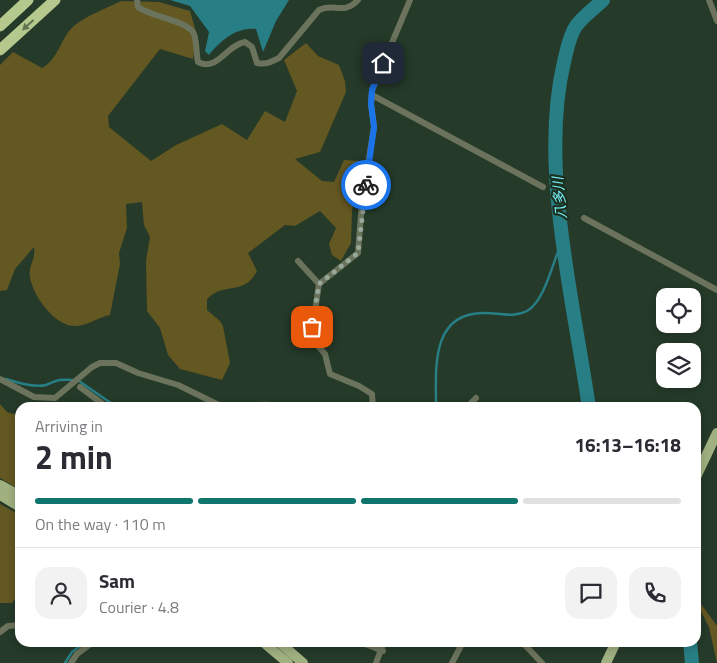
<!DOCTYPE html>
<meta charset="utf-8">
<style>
body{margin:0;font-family:"Titillium Web","Noto Sans JP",sans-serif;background:#f2f2f3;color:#2b2b33;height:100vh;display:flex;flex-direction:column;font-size:19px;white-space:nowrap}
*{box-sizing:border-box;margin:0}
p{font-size:16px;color:#7c7c81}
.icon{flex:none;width:28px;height:28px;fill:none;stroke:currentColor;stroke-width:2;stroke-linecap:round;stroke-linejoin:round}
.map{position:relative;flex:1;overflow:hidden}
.details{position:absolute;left:15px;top:402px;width:686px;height:245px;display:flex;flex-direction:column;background:#fff;border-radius:15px;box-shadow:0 2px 8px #0003}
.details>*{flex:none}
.fabs{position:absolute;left:656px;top:288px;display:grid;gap:10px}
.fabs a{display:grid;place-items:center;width:45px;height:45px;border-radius:10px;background:#fff;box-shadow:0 2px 8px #0003;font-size:25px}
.pin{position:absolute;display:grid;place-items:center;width:42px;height:42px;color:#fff;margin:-21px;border-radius:10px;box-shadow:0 2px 8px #0006}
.courier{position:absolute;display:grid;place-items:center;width:50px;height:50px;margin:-25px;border:4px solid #1a73e8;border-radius:50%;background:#fff;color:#222;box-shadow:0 1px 6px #0007}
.summary em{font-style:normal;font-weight:700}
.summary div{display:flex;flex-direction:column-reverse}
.summary{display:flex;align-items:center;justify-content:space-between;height:85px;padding:0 20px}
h1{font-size:32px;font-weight:700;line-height:38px}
.bar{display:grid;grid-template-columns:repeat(4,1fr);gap:8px 5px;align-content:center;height:60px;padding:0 20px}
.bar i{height:6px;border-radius:4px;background:#e1e1e2}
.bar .on{background:#0f766e}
.bar p{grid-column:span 4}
.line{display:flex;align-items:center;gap:12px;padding:0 20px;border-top:1px solid #e1e1e2}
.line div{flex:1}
.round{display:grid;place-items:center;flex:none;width:52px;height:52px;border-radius:15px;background:#f2f2f3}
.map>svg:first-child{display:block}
.green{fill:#635722}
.water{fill:#277e84}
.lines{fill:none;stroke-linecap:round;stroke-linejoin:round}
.stream{stroke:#277e84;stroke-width:2.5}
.river{stroke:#277e84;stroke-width:14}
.street{stroke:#6b735c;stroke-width:6}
.primary{stroke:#a0b080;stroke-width:10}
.highway{stroke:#b5c88e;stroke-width:11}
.oneway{fill:#617451}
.done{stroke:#98a89b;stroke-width:5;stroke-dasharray:0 9}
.route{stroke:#1a73e8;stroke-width:6}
.labels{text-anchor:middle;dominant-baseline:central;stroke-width:4.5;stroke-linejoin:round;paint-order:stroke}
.water-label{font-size:14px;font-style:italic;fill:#76f0fa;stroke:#1c301f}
</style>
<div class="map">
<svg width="717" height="663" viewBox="0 0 717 663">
<rect width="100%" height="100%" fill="#253a29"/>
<g class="green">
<path d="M121 1 159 2 190 11 196 32 193 59 160 49 108 116 109 127 151 161 176 145 222 124 247 140 265 111 285 122 297 91 284 60 306 43 318 56 339 65 345 81 346 92 320 152 295 159 322 181 334 182 344 160 361 161 352 211 351 243 341 261 332 255 329 244 336 228 320 211 295 226 285 225 248 253 257 271C243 297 225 281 207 299V310L220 321 223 326 230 363 222 380 180 369 168 355 160 328 147 311 146 261 150 237 144 225 142 202 126 204 127 228 119 253 120 264 110 315C99 317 87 326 76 326 55 327 33 296 30 277 28 265 36 260 34 247L15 269 7 290 0 291V65L13 52 42 68C59 59 61 36 75 25 88 15 107 8 121 1Z"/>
<polygon points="0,404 7,412 20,416 20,490 0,478"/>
<polygon points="0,504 20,515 20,593 12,603 0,603"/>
<polygon points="696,597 717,626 717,663 709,627 696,602"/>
</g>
<path class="water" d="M170 0H289L276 21 263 52 256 29C237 27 221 40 209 55L205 51 209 32 190 6Z"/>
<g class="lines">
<g class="stream">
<path d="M6 379C18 383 34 388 46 385 58 380 59 379 73 380"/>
<polyline points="79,381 118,408"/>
<path d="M436 408C436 369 430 312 485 313 499 313 513 318 527 311 546 300 553 259 563 240"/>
<polyline points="65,663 72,652 85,642"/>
</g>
<g class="river">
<path d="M589 408C574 302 539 166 564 62 567 50 569 36 576 26 583 16 595 8 603 0"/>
<polyline points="690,642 692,663"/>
</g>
<g class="street">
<path d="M137 0 138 7C151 17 189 21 194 34 197 43 196 53 198 62 218 72 226 45 245 42L252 47 257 63C266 65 271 62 279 58L319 10C334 2 343 16 358 0"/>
<polyline points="709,0 717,21"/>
<polyline points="372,95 543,187"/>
<polyline points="584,218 717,290"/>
<polyline points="298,261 319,284"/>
<polyline points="0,379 34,397 55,398 92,367 100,363 116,363 138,373 178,385 225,408"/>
<polyline points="80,387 108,408"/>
<path d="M243 408C259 403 273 404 289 408"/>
<polyline points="373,408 372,394 359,386 330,374 325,354 311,338 319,284 358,253 362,202 374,127 371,104 372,90 410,0"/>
<polyline points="466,408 476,398"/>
<polyline points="0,632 8,626 20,625"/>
<polyline points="360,642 383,651"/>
<polyline points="522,642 542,663"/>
<polyline points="71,663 77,654 93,642"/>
<polyline points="376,663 384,642"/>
<polyline points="452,663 463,642"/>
</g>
<g class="primary">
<polyline points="696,477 717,433"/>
<polyline points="0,485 20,496"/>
<polyline points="0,495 20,507"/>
<polyline points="263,642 288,663"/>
<polyline points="279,642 303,663"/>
<polyline points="606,663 616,642"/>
</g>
<g class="highway">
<polyline points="0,26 28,0"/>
<polyline points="0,50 55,0"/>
</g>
</g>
<defs><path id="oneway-solid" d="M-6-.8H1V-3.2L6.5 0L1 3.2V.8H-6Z" transform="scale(1.25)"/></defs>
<use class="oneway" href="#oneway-solid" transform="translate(28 25) rotate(138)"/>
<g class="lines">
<polyline class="done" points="312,327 319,284 358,253 366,185"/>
<polyline class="route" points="366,185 374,127 371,104 372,90 383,63"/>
</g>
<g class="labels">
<g class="water-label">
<text transform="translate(559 198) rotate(-95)">八多川</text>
</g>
</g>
</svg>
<div class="fabs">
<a><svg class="icon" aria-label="locate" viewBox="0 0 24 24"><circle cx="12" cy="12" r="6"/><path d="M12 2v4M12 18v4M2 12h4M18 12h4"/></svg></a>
<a><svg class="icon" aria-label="layers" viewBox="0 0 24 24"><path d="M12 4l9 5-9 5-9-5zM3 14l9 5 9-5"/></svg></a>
</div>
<div class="pin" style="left:312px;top:327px;background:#ea580c"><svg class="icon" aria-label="bag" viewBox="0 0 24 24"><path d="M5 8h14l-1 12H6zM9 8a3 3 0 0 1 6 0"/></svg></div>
<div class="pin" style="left:383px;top:63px;background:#1f2937"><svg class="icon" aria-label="home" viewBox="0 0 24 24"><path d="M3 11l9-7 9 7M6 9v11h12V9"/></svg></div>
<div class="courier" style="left:366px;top:185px"><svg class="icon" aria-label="bike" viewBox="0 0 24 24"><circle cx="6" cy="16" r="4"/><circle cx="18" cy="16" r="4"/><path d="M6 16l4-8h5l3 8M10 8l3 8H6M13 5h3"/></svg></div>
<section class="details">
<div class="summary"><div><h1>2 min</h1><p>Arriving in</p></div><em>16:13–16:18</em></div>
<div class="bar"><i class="on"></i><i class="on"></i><i class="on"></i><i></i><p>On the way · 110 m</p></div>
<div class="line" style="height:90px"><a class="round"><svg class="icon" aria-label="person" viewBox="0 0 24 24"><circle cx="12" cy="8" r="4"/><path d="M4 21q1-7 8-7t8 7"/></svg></a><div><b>Sam</b><p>Courier · 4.8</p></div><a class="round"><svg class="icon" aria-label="chat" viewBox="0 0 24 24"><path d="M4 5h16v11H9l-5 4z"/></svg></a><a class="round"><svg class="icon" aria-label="phone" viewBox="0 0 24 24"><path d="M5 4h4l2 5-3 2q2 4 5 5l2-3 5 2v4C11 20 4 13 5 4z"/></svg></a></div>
</section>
</div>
